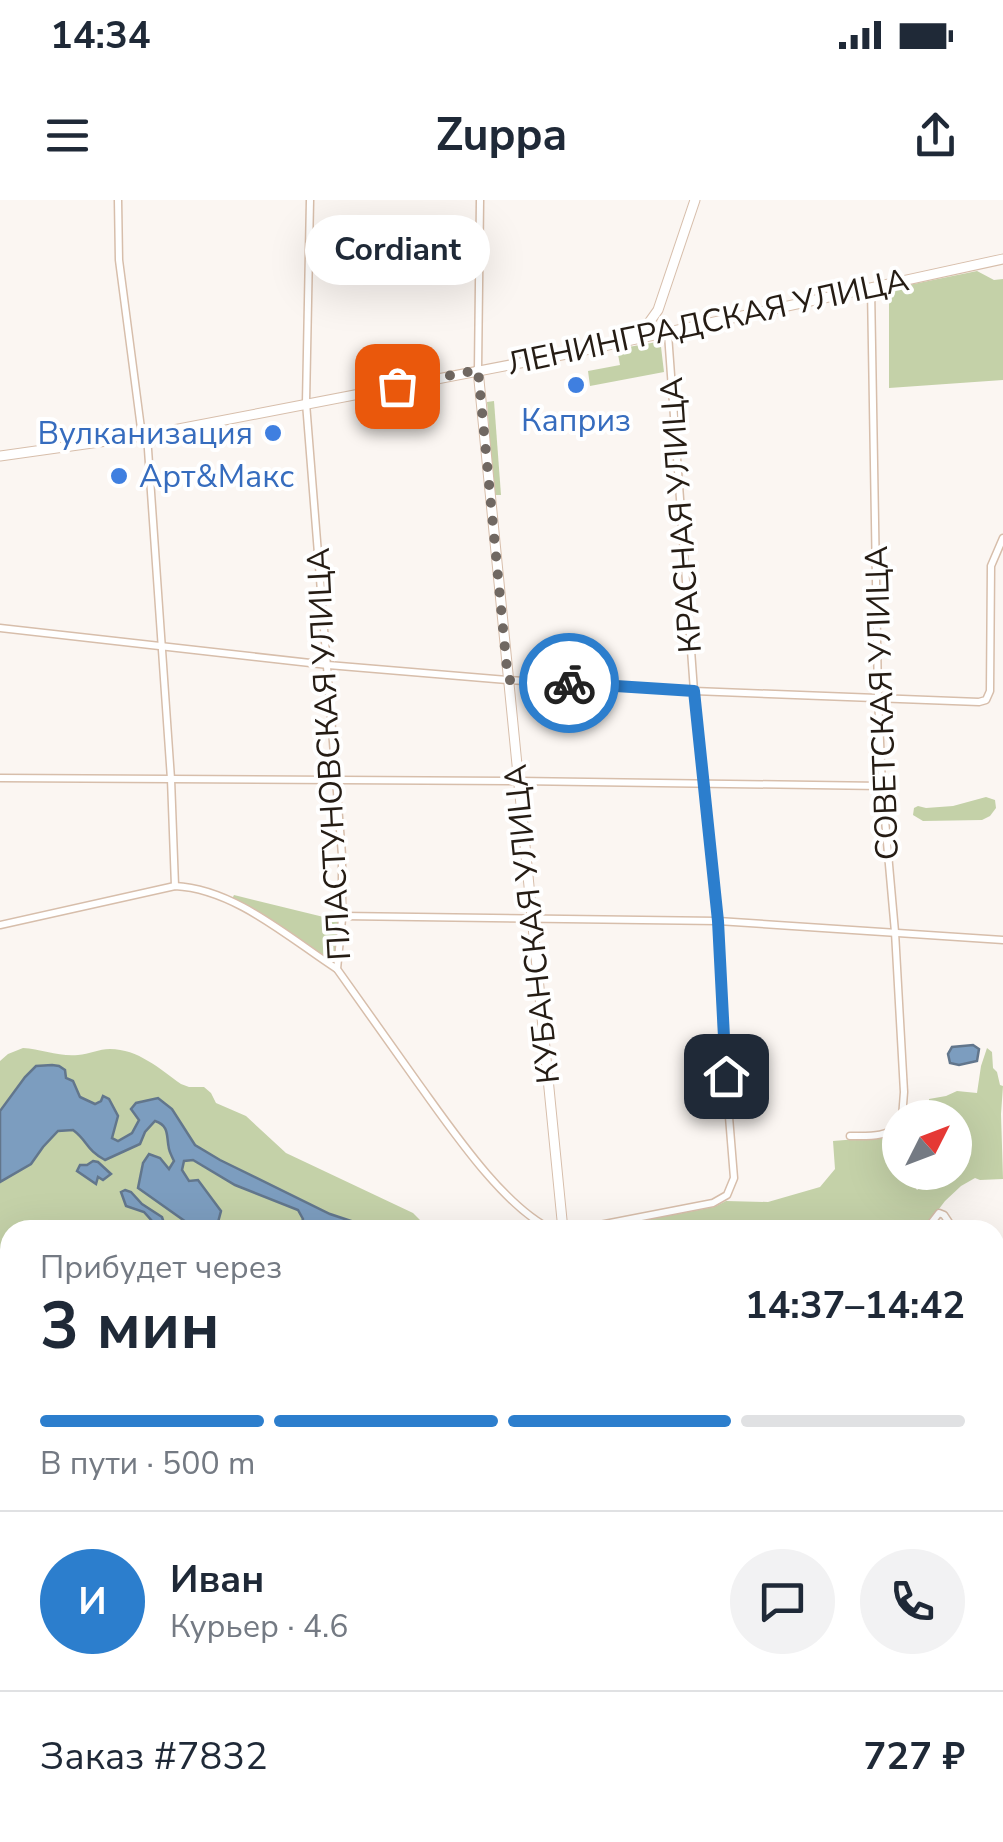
<!DOCTYPE html>
<html lang="ru">
<meta charset="utf-8">
<style>
body{margin:0;font-family:"Nunito Sans",sans-serif;background:#f2f2f3;color:#1f2937;height:100vh;display:flex;flex-direction:column;font-size:38px;white-space:nowrap}
*{box-sizing:border-box;margin:0}
p{font-size:32px;color:#747a83}
.icon{flex:none;width:55px;height:55px;fill:none;stroke:currentColor;stroke-width:2;stroke-linecap:round;stroke-linejoin:round}
.map{position:relative;flex:1;overflow:hidden}
.panel{position:absolute;left:0px;top:1020px;width:1005px;height:622px;display:flex;flex-direction:column;background:#fff;border-radius:30px 30px 0 0;box-shadow:0 10px 40px #0002}
.panel>*{flex:none}
.needle{width:65px;rotate:48deg}
.fabs{position:absolute;left:882px;top:900px;display:grid;gap:20px}
.fabs a{display:grid;place-items:center;width:90px;height:90px;border-radius:50%;background:#fff;box-shadow:0 10px 40px #0002;font-size:50px}
.pin{position:absolute;display:grid;place-items:center;width:85px;height:85px;color:#fff;margin:-42px;border-radius:20px;box-shadow:0 5px 15px #0006}
.courier{position:absolute;display:grid;place-items:center;width:100px;height:100px;margin:-50px;border:8px solid #2c7ecd;border-radius:50%;background:#fff;color:#222;box-shadow:0 2px 12px #0007}
.bubble{position:absolute;height:70px;border-radius:35px;background:#fff;box-shadow:0 10px 40px #0002;font-size:32px;font-weight:700;line-height:70px;text-align:center}
.head em{font-style:normal;font-weight:700}
.head div{display:flex;flex-direction:column-reverse}
.head{display:flex;align-items:center;justify-content:space-between;height:170px;padding:0 40px}
h1{font-size:65px;font-weight:700;line-height:75px}
.bar{display:grid;grid-template-columns:repeat(4,1fr);gap:15px 10px;align-content:center;height:120px;padding:0 40px}
.bar i{height:12px;border-radius:8px;background:#e0e1e3}
.bar .selected{background:#2c7ecd}
.bar p{grid-column:span 4}
.line{display:flex;align-items:center;gap:25px;padding:0 40px;border-top:2px solid #e0e1e3}
.line div{flex:1}
.round{display:grid;place-items:center;flex:none;width:105px;height:105px;border-radius:52px;background:#f2f2f3}
.status{display:flex;justify-content:space-between;align-items:center;height:70px;padding:0 50px;background:#fff;direction:ltr}
.status svg{height:28px;fill:currentColor}
header{display:flex;justify-content:space-between;align-items:center;height:130px;padding:0 40px;background:#fff;font-size:45px;font-weight:700}
.map>svg:first-child{display:block}
.green{fill:#c4d1a8}
.water{fill:#7c9dbf;stroke:#62768c;stroke-width:2.5}
.lines{fill:none;stroke-linecap:round;stroke-linejoin:round}
.street-casing{stroke:#d7beab;stroke-width:9}
.secondary-casing{stroke:#d7beab;stroke-width:11}
.street{stroke:#fff;stroke-width:6}
.secondary{stroke:#fff;stroke-width:9}
.done{stroke:#706862;stroke-width:10;stroke-dasharray:0 18}
.route{stroke:#2c7ecd;stroke-width:12}
.shop-dot{fill:#3f7fe0;stroke:#fff;stroke-width:4}
.labels{text-anchor:middle;dominant-baseline:central;stroke-width:8;stroke-linejoin:round;paint-order:stroke}
.street-label{font-size:32px;fill:#251c14;stroke:#fff}
.shop-label{font-size:32px;fill:#366cbe;stroke:#fff}
</style>
<div class="status"><b>14:34</b><svg viewBox="0 0 49 12"><path d="M0 12V9h3v3zM5 12V6h3v6zM10 12V3h3v9zM15 12V0h3v12zM26 1h20v11H26zM47 4h2v5h-2z"/></svg></div>
<header><svg class="icon" aria-label="menu" viewBox="0 0 24 24"><path d="M4 6h16M4 12h16M4 18h16"/></svg>Zuppa<svg class="icon" aria-label="share" viewBox="0 0 24 24"><path d="M12 15V3M7 8l5-5 5 5M5 13v7h14v-7"/></svg></header>
<div class="map">
<svg width="1003" height="1642" viewBox="0 0 1003 1642">
<rect width="100%" height="100%" fill="#fbf6f2"/>
<g class="green">
<polygon points="977,71 994,80 1003,79 1003,180 889,188 889,89"/>
<polygon points="657,142 661,147 664,172 590,186 588,171 620,165 617,149"/>
<polygon points="494,201 501,295 494,295 487,202"/>
<polygon points="986,597 995,600 996,608 990,616 982,620 923,621 913,615 914,608 918,606 926,608 953,606"/>
<polygon points="234,695 340,721 336,759 332,761 232,699"/>
<path d="M23 848C41 849 60 857 78 855 89 854 99 849 110 849 138 849 160 869 181 884L189 887H204L211 893 216 903 246 916 286 953 413 1013 430 1030H378L330 1014 220 960 195 945 184 928 131 909 139 920 133 933 118 941 111 938 118 916 101 901 95 904 80 897 73 881 25 877 0 911V861L8 854Z"/>
<polygon points="987,848 992,852 993,868 997,872 1000,885 1003,886 1001,914 1003,979 980,980 975,978 961,986 945,1001 923,1030 593,1030 714,1007 726,1001 768,1002 820,987 835,969 833,941 882,937 900,928 900,972 906,973 917,990 923,986 916,973 955,972 955,918 905,917 906,915 929,915 929,899 946,896 957,891 977,893 981,866"/>
<path d="M155 921C170 926 166 936 168 948 169 953 172 957 174 961L169 969 149 954 142 963 138 988 196 1029 202 1030H10V1265L0 1269V982L31 964 43 947 58 931 73 929C88 941 86 950 105 959L140 944 145 932Z"/>
<path d="M194 960 235 985 298 1010 303 1019 299 1030H211L217 1026 221 1011C208 996 192 986 182 970L184 961Z"/>
<polygon points="10,1328 10,1566 0,1570 0,1333"/>
<polygon points="39,1632 301,1633 286,1642 38,1642"/>
<polygon points="619,1632 629,1642 356,1642 355,1633"/>
</g>
<g class="water">
<polygon points="973,845 979,849 977,861 959,865 950,863 948,854 952,847"/>
<path d="M52 865 59 866 65 870 66 878 73 881 80 897 95 904 101 901 103 896 109 899 118 916 112 938 118 941 132 933 139 920 131 909 136 903 158 898 172 909 195 945 220 960 330 1014 378 1030H299L303 1019 298 1010 235 985 193 960 184 961 182 970 189 981 198 980 221 1011 217 1026 211 1030 196 1029 138 988 143 963 149 954 160 958 169 969 174 961C172 957 170 953 169 949 166 936 170 926 155 921L145 932 140 944 105 960C86 950 88 941 73 930L58 931 43 947 31 964 0 982V911L25 877 36 866Z"/>
<polygon points="93,961 98,962 111,974 103,980 98,977 96,984 77,971 80,965 87,965"/>
<polygon points="125,990 131,992 142,1004 162,1017 164,1023 153,1022 144,1012 126,1006 121,992"/>
<polygon points="10,1265 10,1328 0,1333 0,1269"/>
<polygon points="10,1566 10,1632 39,1633 38,1642 0,1642 0,1570"/>
<polygon points="301,1633 355,1633 357,1641 286,1642"/>
<polygon points="619,1633 786,1633 792,1642 629,1642"/>
</g>
<g class="lines">
<defs>
<g id="street">
<polyline points="118,0 119,60 142,236"/>
<path d="M310 0 306 203 342 655V719L337 769C364 807 391 845 418 883 450 927 504 1008 553 1030"/>
<polyline points="871,88 878,497 882,586 895,732 904,892 902,918"/>
<polyline points="478,170 480,0"/>
<polyline points="147,235 171,579 175,686"/>
<polyline points="0,428 328,465 507,480 694,491 979,502 986,500 990,491 991,366 1003,338"/>
<polyline points="0,578 518,581 882,586"/>
<polyline points="342,716 718,721 1003,740"/>
<path d="M0 725 175 686C235 689 289 738 337 769"/>
<path d="M850 936C868 936 888 938 900 923"/>
<polyline points="574,1030 713,1003 727,995 734,978 723,843 718,721 694,491 668,134"/>
<polyline points="926,1030 939,1013 944,1015 954,1030"/>
<polyline points="995,1096 1003,1109"/>
<polyline points="995,1207 1003,1201"/>
<polyline points="995,1347 1003,1360"/>
<polyline points="995,1480 1003,1475"/>
</g>
<g id="secondary">
<polyline points="625,141 648,124 658,110 695,0"/>
<polyline points="478,170 563,1030"/>
<polyline points="0,256 142,236 572,153 1003,59"/>
<polyline points="889,1632 895,1642"/>
</g>
</defs>
<use href="#street" class="street-casing"/>
<use href="#secondary" class="secondary-casing"/>
<use href="#street" class="street"/>
<use href="#secondary" class="secondary"/>
</g>
<g class="lines">
<polyline class="done" points="397,186 478,170 508,480 569,483"/>
<polyline class="route" points="569,483 694,491 718,721 726,876"/>
</g>
<g class="shop-dot">
<circle cx="576" cy="185" r="10"/>
<circle cx="273" cy="233" r="10"/>
<circle cx="119" cy="276" r="10"/>
</g>
<g class="labels">
<g class="street-label">
<text transform="translate(708 122) rotate(-12)">ЛЕНИНГРАДСКАЯ УЛИЦА</text>
<text transform="translate(681 315) rotate(-94)">КРАСНАЯ УЛИЦА</text>
<text transform="translate(882 503) rotate(-92)">СОВЕТСКАЯ УЛИЦА</text>
<text transform="translate(329 554) rotate(-93)">ПЛАСТУНОВСКАЯ УЛИЦА</text>
<text transform="translate(532 724) rotate(-96)">КУБАНСКАЯ УЛИЦА</text>
</g>
<g class="shop-label">
<text x="576" y="220">Каприз</text>
<text x="253" y="233" text-anchor="end">Вулканизация</text>
<text x="139" y="276" text-anchor="start">Арт&amp;Макс</text>
</g>
</g>
</svg>
<div class="fabs">
<a><svg class="needle" viewBox="-14 -14 28 28"><path d="M0-13l5 13h-10z" fill="#e53935"/><path d="M0 13l5-13h-10z" fill="#747a83"/></svg></a>
</div>
<div class="pin" style="left:397px;top:186px;background:#ea580c"><svg class="icon" aria-label="bag" viewBox="0 0 24 24"><path d="M5 8h14l-1 12H6zM9 8a3 3 0 0 1 6 0"/></svg></div>
<div class="pin" style="left:726px;top:876px;background:#1f2937"><svg class="icon" aria-label="home" viewBox="0 0 24 24"><path d="M3 11l9-7 9 7M6 9v11h12V9"/></svg></div>
<div class="courier" style="left:569px;top:483px"><svg class="icon" aria-label="bike" viewBox="0 0 24 24"><circle cx="6" cy="16" r="4"/><circle cx="18" cy="16" r="4"/><path d="M6 16l4-8h5l3 8M10 8l3 8H6M13 5h3"/></svg></div>
<div class="bubble" style="left:305px;top:15px;width:185px">Cordiant</div>
<section class="panel">
<div class="head"><div><h1>3 мин</h1><p>Прибудет через</p></div><em>14:37–14:42</em></div>
<div class="bar"><i class="selected"></i><i class="selected"></i><i class="selected"></i><i></i><p>В пути · 500 m</p></div>
<div class="line" style="height:180px"><b class="round" style="background:#2c7ecd;color:#fff">И</b><div><b>Иван</b><p>Курьер · 4.6</p></div><a class="round"><svg class="icon" aria-label="chat" viewBox="0 0 24 24"><path d="M4 5h16v11H9l-5 4z"/></svg></a><a class="round"><svg class="icon" aria-label="phone" viewBox="0 0 24 24"><path d="M5 4h4l2 5-3 2q2 4 5 5l2-3 5 2v4C11 20 4 13 5 4z"/></svg></a></div>
<div class="line" style="height:130px"><div>Заказ #7832</div><b>727 ₽</b></div>
</section>
</div>
